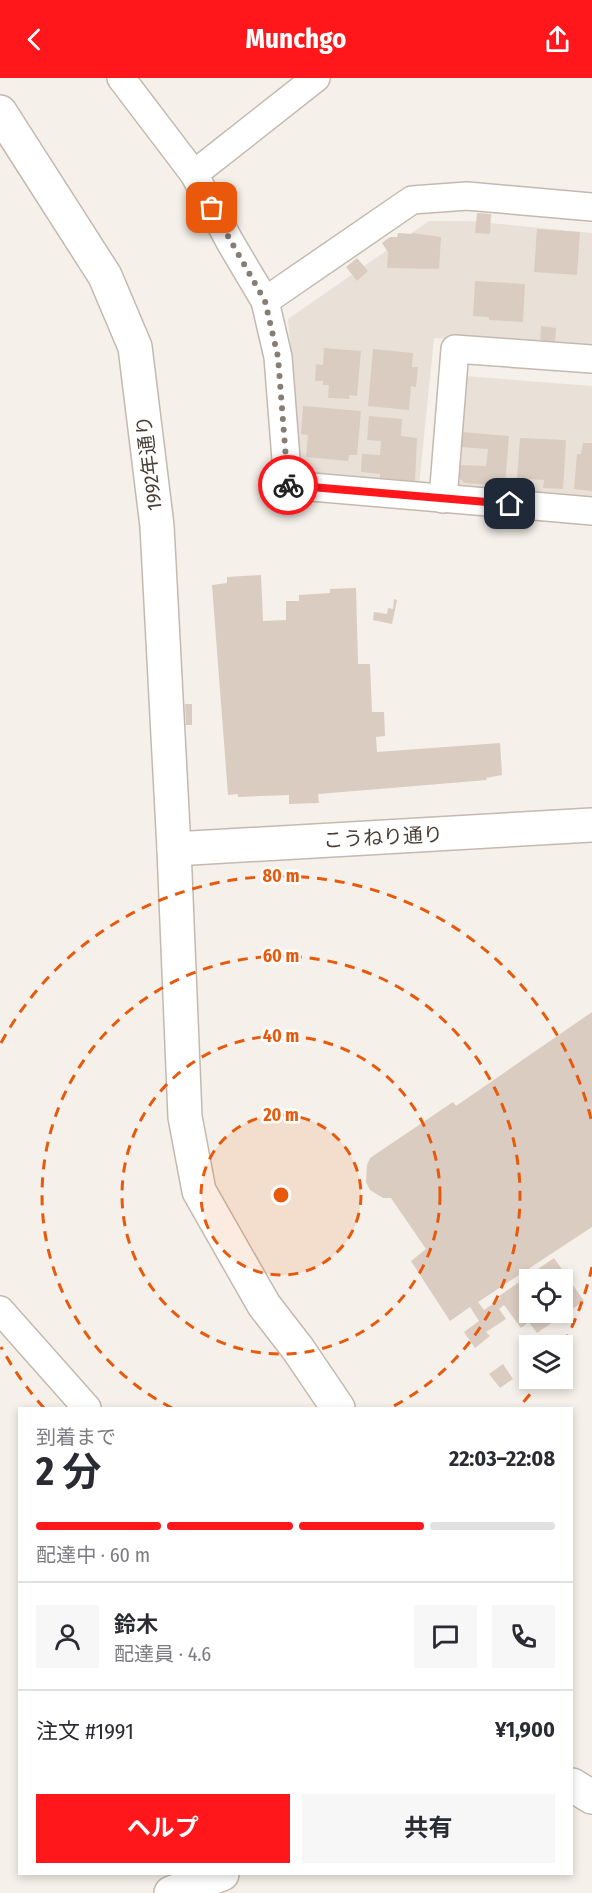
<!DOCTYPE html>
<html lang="ja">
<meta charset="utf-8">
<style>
body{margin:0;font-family:"Fira Sans Condensed","Noto Sans JP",sans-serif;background:#f7f7f7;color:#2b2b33;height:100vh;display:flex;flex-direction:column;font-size:22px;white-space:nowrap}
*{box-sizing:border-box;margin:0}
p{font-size:20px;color:#7c7c81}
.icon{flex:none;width:33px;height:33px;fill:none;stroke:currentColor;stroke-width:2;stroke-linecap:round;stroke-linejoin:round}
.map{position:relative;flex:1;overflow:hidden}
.side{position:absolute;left:18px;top:1329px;width:555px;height:468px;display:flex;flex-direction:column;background:#fff;border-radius:0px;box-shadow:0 3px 9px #0003}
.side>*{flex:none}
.buttons{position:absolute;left:519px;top:1191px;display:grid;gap:12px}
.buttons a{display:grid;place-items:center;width:54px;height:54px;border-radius:0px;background:#fff;box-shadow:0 3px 9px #0003;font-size:30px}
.pin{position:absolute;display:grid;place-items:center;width:51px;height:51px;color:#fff;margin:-26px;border-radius:12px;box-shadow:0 3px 9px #0006}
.courier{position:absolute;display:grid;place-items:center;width:60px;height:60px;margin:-30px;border:4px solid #ff171c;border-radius:50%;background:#fff;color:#222;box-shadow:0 2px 8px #0007}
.head em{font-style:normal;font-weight:700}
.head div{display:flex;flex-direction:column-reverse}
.head{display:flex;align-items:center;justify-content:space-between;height:102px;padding:0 18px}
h1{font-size:39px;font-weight:700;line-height:45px}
.bar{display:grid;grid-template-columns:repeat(4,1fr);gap:9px 6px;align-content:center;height:72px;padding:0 18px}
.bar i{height:8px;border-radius:4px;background:#e1e1e2}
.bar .on{background:#ff171c}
.bar p{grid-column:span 4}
.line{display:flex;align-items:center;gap:15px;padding:0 18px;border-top:2px solid #e1e1e2}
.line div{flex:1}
.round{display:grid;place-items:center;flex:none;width:63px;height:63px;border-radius:0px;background:#f7f7f7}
.button{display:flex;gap:12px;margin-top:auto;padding:12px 18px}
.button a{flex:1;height:69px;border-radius:0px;background:#ff171c;color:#fff;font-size:24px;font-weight:700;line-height:69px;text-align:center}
.button a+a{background:#f7f7f7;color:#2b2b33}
header{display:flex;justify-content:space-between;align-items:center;height:78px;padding:0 18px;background:#ff171c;color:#fff;font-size:27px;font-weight:700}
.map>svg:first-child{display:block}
.residential{fill:#e9e1d7}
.building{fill:#dbccc1;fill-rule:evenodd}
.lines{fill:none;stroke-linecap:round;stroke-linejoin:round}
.minor-casing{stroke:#c4b9ae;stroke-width:30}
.tertiary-casing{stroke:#c4b9ae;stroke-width:36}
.minor{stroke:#fff;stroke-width:27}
.tertiary{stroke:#fff;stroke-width:33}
.done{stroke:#867d75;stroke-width:6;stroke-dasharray:0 10.8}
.route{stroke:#ff171c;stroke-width:8}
.ring{fill:none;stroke:#e8590c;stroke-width:3;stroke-dasharray:10 8}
.labels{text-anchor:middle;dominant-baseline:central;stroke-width:5;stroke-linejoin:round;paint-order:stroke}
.street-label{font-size:20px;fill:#4a3f37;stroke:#fff}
.centre{fill:#e8590c;stroke:#fff;stroke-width:3}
.ring-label{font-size:18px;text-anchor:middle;font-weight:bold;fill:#e8590c;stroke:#fff;stroke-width:5;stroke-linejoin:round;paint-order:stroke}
</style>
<header><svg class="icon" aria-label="back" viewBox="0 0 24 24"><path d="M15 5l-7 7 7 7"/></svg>Munchgo<svg class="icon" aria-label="share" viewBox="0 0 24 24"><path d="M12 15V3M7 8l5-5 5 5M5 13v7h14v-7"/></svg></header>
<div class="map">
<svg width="592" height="1815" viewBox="0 0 592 1815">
<rect width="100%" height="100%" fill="#f5f0e9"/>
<g class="residential">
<polygon points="429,143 470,143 592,155 592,271 434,260 419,408 301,401 288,241"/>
<polygon points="465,298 592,308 592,423 457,412"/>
</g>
<g class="building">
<polygon points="477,135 491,136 490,156 475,155"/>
<polygon points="537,151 580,154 577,197 534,194"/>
<polygon points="398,155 412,156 412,155 441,159 439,191 387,190 388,174 382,165 390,159 397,159"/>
<polygon points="357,180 368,193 357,203 346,189"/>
<polygon points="475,203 525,206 523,244 489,242 489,239 473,238"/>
<polygon points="541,248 556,250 555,266 540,264"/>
<polygon points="324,270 361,273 357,318 349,317 350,321 328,320 329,307 323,307 323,303 315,303 316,286 323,287"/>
<polygon points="373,271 413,275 412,289 418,289 416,309 411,308 409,332 368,328"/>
<polygon points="303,328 361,333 357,377 349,377 348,383 306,379 308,357 301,356"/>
<polygon points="369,338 402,341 401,358 417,360 415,403 380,400 380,396 361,394 362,376 380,377 381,363 367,362"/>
<polygon points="462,354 509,358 505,408 464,405 458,398 459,387 486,388 488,371 460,369"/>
<polygon points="520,360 566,362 563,411 543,410 544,402 517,400"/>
<polygon points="583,365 592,365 592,413 574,411 577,376 581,376"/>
<polygon points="261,497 263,543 286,542 286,523 299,523 299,517 330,515 330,511 356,510 358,586 370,586 372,634 384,634 385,658 376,659 377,674 500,665 502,697 486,700 487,702 318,716 319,725 289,726 289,717 238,719 238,716 228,717 212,507 227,505 227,499"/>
<polygon points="394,521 397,522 392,546 373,542 374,534 387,536 388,530 393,531"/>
<polygon points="185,626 192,626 192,647 186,647"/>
<path d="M592 934V1149L478 1224 484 1232 501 1220 499 1218 554 1180 584 1223 537 1255 529 1244 521 1250 504 1227 499 1231 506 1241 486 1254 490 1258 475 1270 464 1254 479 1243 470 1229 450 1243 411 1183 426 1171 391 1120H383L370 1112 366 1104 367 1087 370 1080 453 1024 456 1028ZM530 1202H562V1234H530Z"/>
<polygon points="503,1286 513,1301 500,1310 489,1296"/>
</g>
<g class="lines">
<defs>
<g id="minor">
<polyline points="121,0 194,96 230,164 265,223 278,279 288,407 592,433"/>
<polyline points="194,96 316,0"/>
<polyline points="265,223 412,122 467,118 592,129"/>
<polyline points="443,421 455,271 592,281"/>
<polyline points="0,1232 87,1330"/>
</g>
<g id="tertiary">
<polyline points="0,34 105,198 135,269 157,448 174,771 185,1039 199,1113 264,1227 298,1271 338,1330"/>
<polyline points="174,771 592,747"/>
<polyline points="572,1707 592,1719"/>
<polyline points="171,1815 222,1796"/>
</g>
</defs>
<use href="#minor" class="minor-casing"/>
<use href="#tertiary" class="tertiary-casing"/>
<use href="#minor" class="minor"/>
<use href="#tertiary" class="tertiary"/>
</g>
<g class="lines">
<polyline class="done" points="212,130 265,223 278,279 288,407"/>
<polyline class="route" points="288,407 510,426"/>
</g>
<circle cx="281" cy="1117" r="80" fill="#e8590c" fill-opacity=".12"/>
<g class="ring">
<circle cx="281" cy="1117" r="80"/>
<circle cx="281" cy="1117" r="159"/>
<path d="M172 1330A239 239 0 1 1 390 1330"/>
<path d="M592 1189A319 319 0 0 1 563 1267M541 1302A319 319 0 0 1 518 1330M44 1330A319 319 0 0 1 1 1269M1 965A319 319 0 0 1 592 1045"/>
</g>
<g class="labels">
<g class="street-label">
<text transform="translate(149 385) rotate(-97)">1992年通り</text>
<text transform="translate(383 759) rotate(-3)">こうねり通り</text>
</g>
</g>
<circle cx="281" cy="1117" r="9" class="centre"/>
<g class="ring-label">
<text x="281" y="804">80 m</text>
<text x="281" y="884">60 m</text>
<text x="281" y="964">40 m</text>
<text x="281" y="1043">20 m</text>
</g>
</svg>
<div class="buttons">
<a><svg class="icon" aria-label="locate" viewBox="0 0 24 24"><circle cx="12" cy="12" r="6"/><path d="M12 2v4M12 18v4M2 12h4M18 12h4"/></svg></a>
<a><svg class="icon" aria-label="layers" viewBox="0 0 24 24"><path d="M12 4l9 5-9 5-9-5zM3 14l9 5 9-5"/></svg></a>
</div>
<div class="pin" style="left:212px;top:130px;background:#ea580c"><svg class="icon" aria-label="bag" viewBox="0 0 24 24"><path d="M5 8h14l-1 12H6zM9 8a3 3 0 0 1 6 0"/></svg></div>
<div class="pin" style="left:510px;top:426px;background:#1f2937"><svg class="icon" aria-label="home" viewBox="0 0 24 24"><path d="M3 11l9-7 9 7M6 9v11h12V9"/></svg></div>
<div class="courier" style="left:288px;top:407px"><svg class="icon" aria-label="bike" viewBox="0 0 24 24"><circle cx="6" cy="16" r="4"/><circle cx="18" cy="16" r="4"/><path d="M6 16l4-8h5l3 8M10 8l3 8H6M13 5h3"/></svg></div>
<section class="side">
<div class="head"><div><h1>2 分</h1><p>到着まで</p></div><em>22:03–22:08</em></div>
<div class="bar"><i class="on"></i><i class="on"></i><i class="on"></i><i></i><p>配達中 · 60 m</p></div>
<div class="line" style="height:108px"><a class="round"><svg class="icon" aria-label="person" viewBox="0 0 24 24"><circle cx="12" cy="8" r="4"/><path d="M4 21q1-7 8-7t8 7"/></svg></a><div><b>鈴木</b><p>配達員 · 4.6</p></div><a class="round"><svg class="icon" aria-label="chat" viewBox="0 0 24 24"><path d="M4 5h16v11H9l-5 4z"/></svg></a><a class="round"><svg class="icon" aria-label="phone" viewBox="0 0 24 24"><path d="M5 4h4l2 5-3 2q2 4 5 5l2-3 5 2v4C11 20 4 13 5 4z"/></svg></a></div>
<div class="line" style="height:78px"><div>注文 #1991</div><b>¥1,900</b></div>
<div class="button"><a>ヘルプ</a><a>共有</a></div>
</section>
</div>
